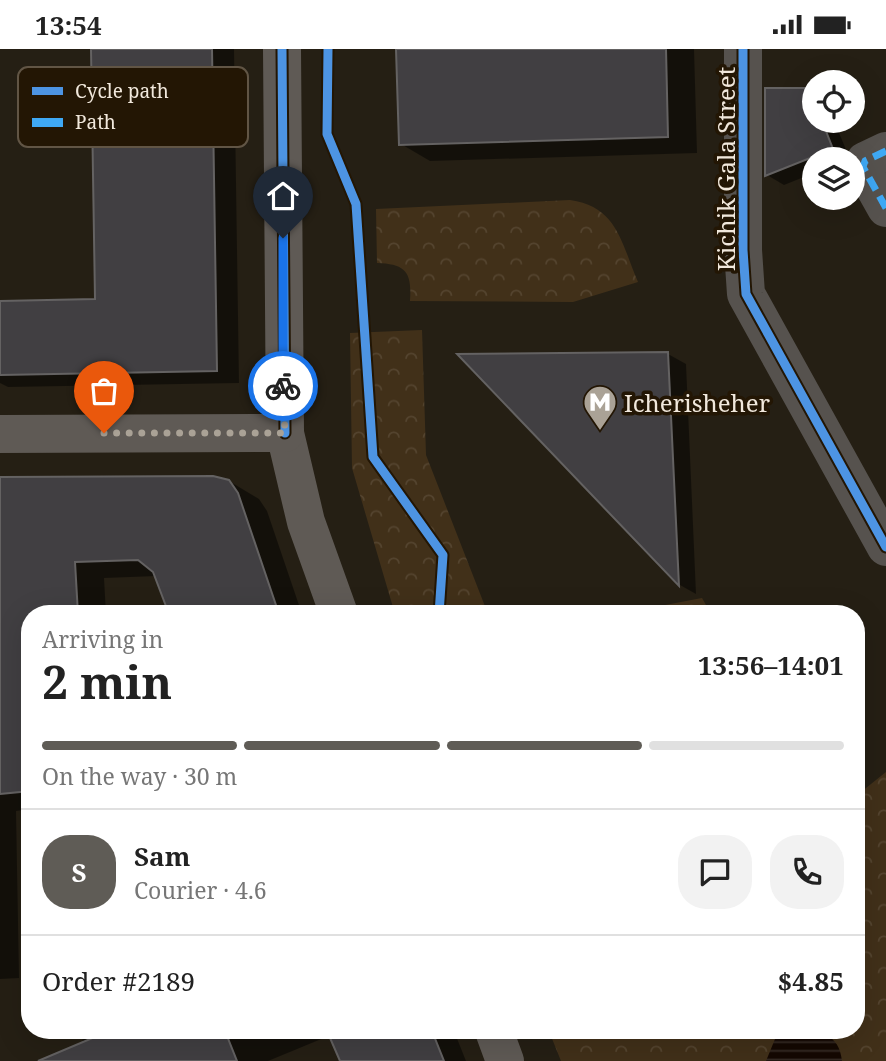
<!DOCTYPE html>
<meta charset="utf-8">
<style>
body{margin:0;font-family:"Noto Serif",serif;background:#f2f2f2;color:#222;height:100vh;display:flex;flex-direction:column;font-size:26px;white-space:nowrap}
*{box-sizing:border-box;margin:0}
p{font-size:23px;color:#767676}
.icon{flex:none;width:38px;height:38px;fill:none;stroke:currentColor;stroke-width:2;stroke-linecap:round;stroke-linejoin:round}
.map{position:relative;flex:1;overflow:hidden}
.drawer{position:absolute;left:21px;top:556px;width:844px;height:434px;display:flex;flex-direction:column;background:#fff;border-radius:28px;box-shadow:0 7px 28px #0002}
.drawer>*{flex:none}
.fabs{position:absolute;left:802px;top:21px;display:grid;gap:14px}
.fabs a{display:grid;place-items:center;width:63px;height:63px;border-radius:50%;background:#fff;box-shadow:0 7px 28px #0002;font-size:35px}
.pin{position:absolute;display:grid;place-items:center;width:60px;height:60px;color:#fff;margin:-72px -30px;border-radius:50% 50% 50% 0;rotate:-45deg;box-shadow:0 0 7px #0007}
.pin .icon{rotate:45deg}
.courier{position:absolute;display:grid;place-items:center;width:70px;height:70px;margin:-35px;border:5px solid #1a73e8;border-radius:50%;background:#fff;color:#222;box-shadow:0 2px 9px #0007}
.overview em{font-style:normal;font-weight:700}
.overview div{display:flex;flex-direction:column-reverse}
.overview{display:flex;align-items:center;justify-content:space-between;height:119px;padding:0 21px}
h1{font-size:46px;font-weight:700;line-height:52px}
.bar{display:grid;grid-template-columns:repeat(4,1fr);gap:10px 7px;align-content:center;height:84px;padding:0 21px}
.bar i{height:9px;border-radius:5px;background:#e0e0e0}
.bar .selected{background:#5f5c56}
.bar p{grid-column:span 4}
.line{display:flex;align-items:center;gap:18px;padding:0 21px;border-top:2px solid #e0e0e0}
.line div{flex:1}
.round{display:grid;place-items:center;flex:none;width:74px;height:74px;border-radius:28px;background:#f2f2f2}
.status{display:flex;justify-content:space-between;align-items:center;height:49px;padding:0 35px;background:#fff;direction:ltr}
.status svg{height:19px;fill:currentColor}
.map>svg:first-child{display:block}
.forest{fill:url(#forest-crowns)}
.water{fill:url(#water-rules)}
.shadow{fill:#0007}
.building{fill:#413f42;stroke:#646262;stroke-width:2}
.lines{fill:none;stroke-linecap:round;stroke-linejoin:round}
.street{stroke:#56524e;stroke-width:38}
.primary{stroke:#5f5a55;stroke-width:38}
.quiet{stroke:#3fa9f5;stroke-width:7;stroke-dasharray:14 7;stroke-linecap:butt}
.cycleway-casing{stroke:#231604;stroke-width:13}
.cycleway{stroke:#4d94e3;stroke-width:9}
.done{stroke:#aaa296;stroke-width:7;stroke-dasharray:0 12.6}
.route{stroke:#1a73e8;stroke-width:9}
.labels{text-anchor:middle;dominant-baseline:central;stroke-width:7;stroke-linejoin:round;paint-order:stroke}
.street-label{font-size:24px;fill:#f1e8dc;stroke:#231604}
.poi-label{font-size:24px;fill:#f1e8dc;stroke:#231604;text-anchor:start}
.key{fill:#231604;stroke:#615545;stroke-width:2}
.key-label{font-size:19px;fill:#f1e8dc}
</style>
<div class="status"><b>13:54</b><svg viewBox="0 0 49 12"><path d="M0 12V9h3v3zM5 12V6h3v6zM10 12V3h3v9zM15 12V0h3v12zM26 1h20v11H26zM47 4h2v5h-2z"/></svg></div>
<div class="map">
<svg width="886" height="1012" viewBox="0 0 886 1012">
<defs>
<pattern id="forest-crowns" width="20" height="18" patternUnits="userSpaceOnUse" patternTransform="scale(1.75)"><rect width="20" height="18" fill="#413019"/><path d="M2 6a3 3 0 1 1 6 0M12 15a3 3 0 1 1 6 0" fill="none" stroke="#54442f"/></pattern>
<pattern id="water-rules" width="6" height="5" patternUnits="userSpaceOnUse" patternTransform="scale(1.75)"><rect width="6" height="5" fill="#140802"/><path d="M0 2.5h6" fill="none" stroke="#372c26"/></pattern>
</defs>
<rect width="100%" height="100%" fill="#251f14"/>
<g class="forest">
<path d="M570 151C618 158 621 194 638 233L573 253 410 252C412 223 406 215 377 214L376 160Z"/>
<polygon points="422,281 426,406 488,565 395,565 352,419 350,284"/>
<polygon points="702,549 711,565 618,565"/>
<polygon points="886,723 886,1012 561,1012 549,982 856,982 856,747"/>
</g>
<path class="water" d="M788 982C813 982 839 980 842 1012H766L775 990Z"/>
<g class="shadow">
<polygon points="93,0 234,0 239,334 8,338 0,334 0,253 97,252"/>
<polygon points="398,0 694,0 697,104 430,112 401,95"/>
<polygon points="808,40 814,44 814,72 834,72 850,110 814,110 814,124 784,136 767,126"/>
<polygon points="668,305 686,315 696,545 680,536 461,307"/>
<polygon points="0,430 229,432 259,450 267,462 302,565 171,565 157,527 104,529 106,565 30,565 30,760 16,762 19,929 0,930"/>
<polygon points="79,982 454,982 466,1012 342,1012 331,986 268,1012 74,1012 84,994"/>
</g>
<g class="building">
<polygon points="91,0 212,0 217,322 0,326 0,252 95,250"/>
<polygon points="396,0 666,0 668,88 399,96"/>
<polygon points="765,39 808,39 814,52 814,72 822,72 833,100 765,127"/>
<polygon points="668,303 679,537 457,305"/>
<polygon points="213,427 229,431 238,444 279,565 169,565 153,523 138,511 75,513 78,565 30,565 30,742 0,745 0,428"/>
<polygon points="109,982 225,982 237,1012 38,1012"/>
<polygon points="327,982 432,982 444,1012 340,1012"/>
</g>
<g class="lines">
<g class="street">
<polyline points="743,0 743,201 746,245 886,498"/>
<polyline points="886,102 865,112 863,118 886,159"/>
</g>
<g class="primary">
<polyline points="282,0 285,384 306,473 339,565"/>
<polyline points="0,385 285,384"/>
<polyline points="494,982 505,1012"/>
</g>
<polyline class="quiet" points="886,102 865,112 863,118 886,159"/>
<defs>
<g id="cycleway">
<polyline points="282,0 285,384"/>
<polyline points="328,0 327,85 356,155 373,408 443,506 439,565"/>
<polyline points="743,0 743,201 746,245 886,498"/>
</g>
</defs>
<use href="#cycleway" class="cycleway-casing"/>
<use href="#cycleway" class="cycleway"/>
</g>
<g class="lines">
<polyline class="done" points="104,384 285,384 283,337"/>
<polyline class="route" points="283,189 283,337"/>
</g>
<defs>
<symbol id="metro-pin" viewBox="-11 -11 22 30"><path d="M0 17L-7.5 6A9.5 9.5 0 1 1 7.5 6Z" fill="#aaa296" stroke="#231604"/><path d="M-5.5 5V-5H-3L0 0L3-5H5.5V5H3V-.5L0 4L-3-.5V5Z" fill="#fff"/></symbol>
</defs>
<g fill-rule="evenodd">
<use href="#metro-pin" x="581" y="334" width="38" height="52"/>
</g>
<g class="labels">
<g class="street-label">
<text transform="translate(725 120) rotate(-90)">Kichik Gala Street</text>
</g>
<g class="poi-label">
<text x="624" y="353">Icherisheher</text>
</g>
</g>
<rect x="18" y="18" width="230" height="80" rx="10" class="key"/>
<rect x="32" y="38" width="31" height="8" fill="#4d94e3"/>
<rect x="32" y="69" width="31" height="9" fill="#3fa9f5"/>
<g class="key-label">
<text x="75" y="49">Cycle path</text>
<text x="75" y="80">Path</text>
</g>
</svg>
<div class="fabs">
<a><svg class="icon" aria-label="locate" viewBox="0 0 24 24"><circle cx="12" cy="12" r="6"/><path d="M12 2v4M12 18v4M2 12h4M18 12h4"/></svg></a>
<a><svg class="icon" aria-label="layers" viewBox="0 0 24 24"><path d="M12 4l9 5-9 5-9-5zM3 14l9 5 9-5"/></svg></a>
</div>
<div class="pin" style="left:104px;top:384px;background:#ea580c"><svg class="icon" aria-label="bag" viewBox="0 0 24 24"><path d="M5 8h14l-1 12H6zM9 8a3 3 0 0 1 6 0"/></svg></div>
<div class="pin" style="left:283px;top:189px;background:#1f2937"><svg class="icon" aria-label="home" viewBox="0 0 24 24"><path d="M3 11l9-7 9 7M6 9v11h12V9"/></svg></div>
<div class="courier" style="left:283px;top:337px"><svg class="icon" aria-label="bike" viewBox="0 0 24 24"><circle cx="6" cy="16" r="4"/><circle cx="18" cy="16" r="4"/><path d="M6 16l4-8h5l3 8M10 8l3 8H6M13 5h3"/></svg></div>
<section class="drawer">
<div class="overview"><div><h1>2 min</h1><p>Arriving in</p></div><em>13:56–14:01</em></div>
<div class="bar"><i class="selected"></i><i class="selected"></i><i class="selected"></i><i></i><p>On the way · 30 m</p></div>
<div class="line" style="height:126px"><b class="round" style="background:#5f5c56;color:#fff">S</b><div><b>Sam</b><p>Courier · 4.6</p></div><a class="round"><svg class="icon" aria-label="chat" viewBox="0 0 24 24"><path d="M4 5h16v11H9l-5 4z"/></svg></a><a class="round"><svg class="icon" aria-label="phone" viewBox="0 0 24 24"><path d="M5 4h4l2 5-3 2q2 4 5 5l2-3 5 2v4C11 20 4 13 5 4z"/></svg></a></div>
<div class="line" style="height:91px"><div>Order #2189</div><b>$4.85</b></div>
</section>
</div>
